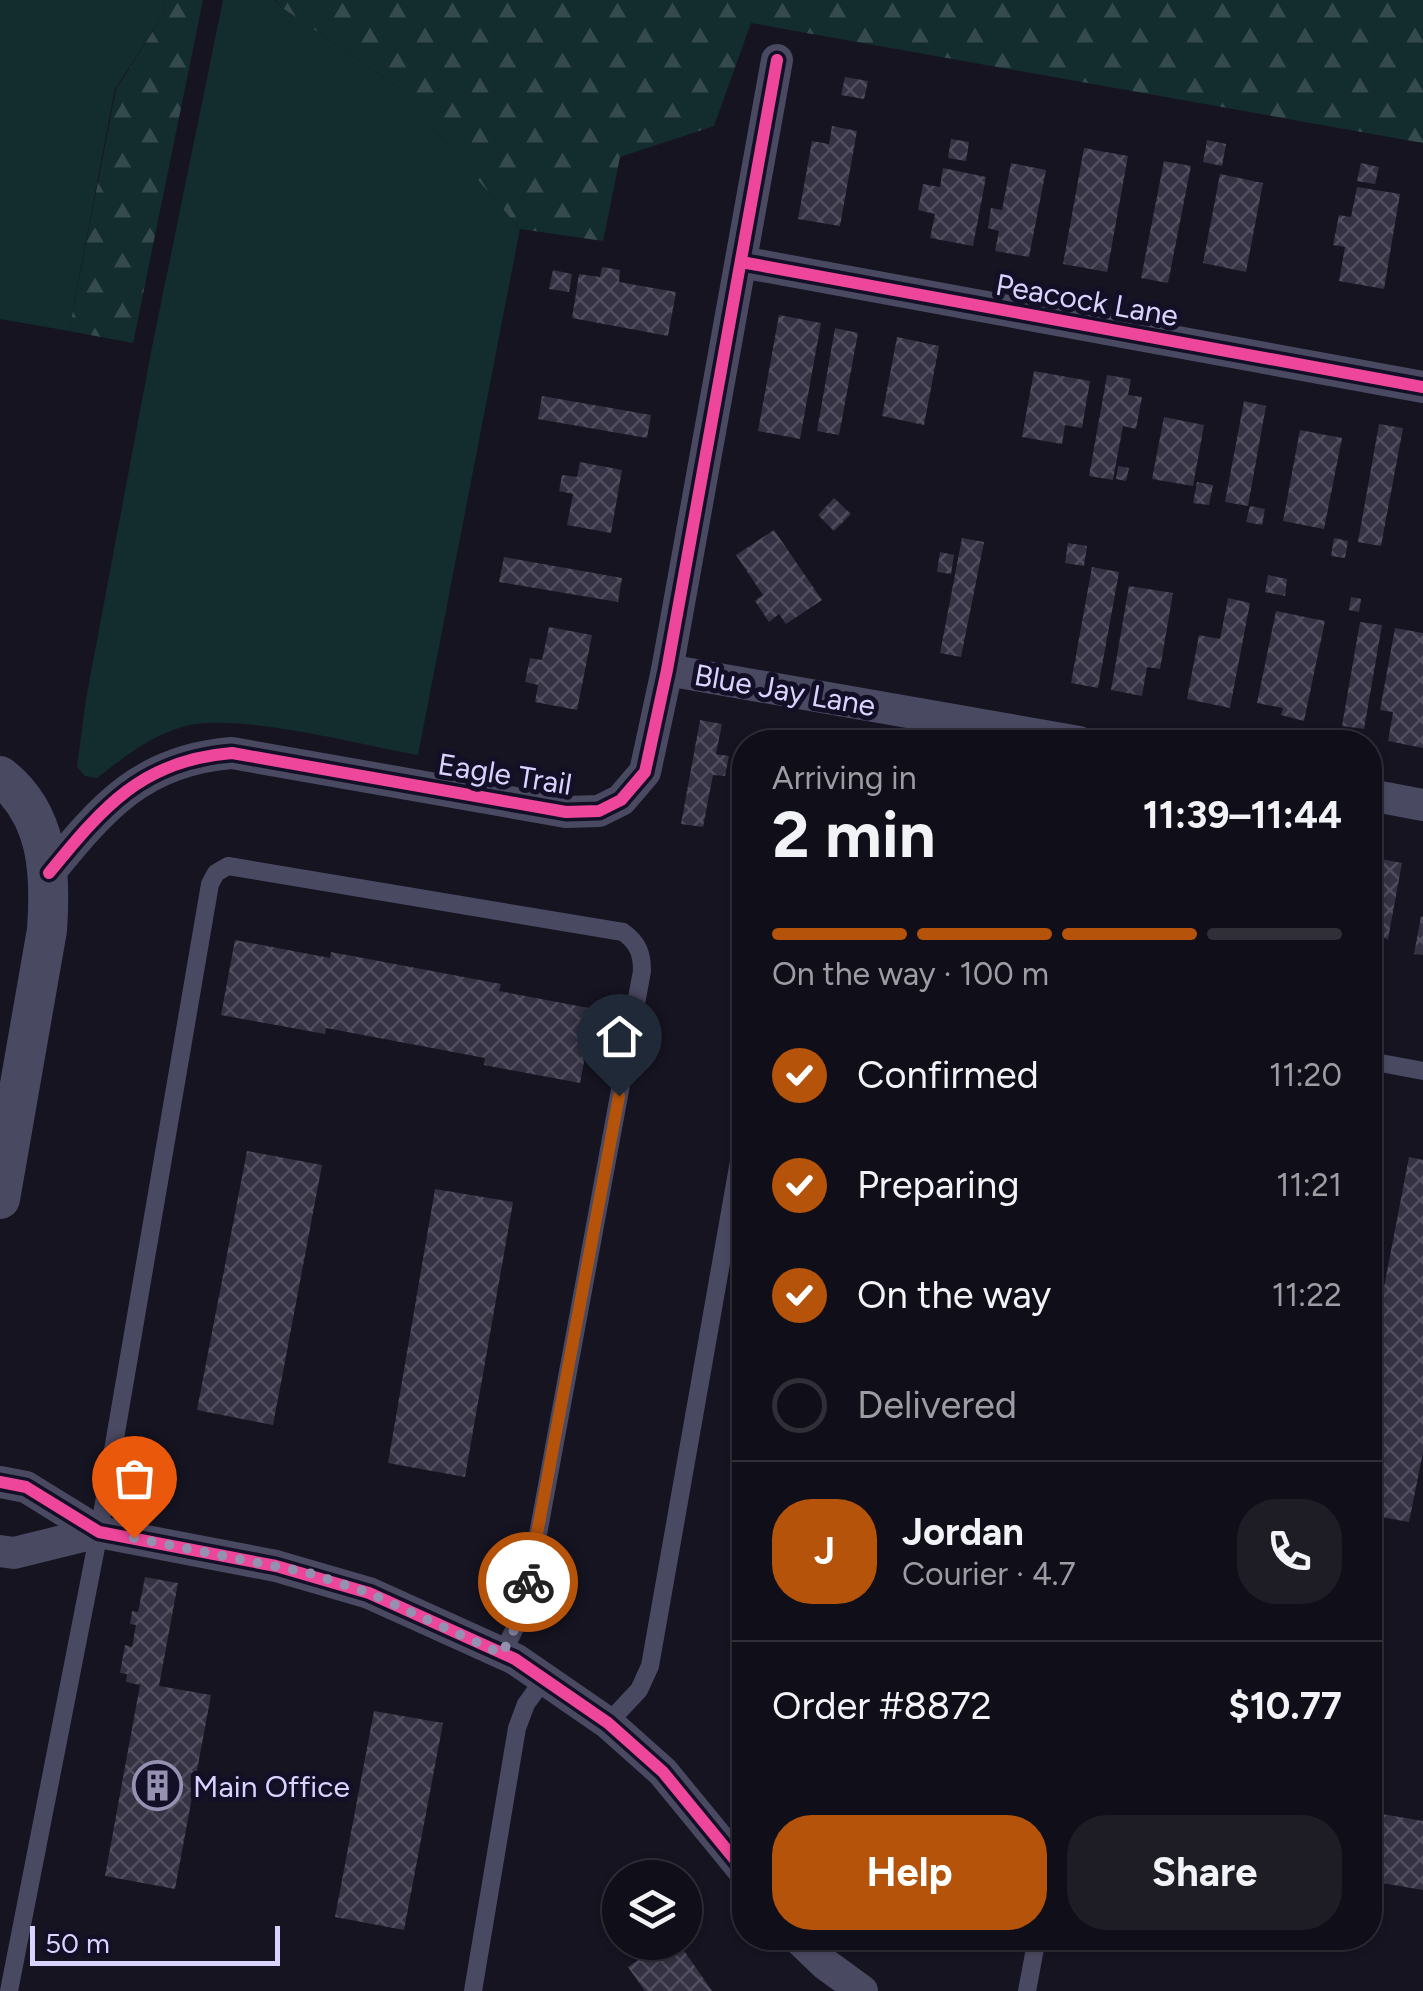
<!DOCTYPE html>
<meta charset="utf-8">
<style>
body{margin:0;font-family:Figtree,sans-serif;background:#1e1d26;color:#f1f3f6;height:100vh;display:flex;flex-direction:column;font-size:38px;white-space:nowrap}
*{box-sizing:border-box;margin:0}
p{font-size:32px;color:#9c9ca2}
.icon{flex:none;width:55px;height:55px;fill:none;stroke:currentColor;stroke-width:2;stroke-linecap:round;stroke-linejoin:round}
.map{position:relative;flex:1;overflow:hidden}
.side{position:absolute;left:732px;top:730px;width:650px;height:1220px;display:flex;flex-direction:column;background:#100f19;border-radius:40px;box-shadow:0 2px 8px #0004,0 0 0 2px #302f38}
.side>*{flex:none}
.tools{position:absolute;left:602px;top:1860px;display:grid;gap:20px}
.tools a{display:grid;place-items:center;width:100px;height:100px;border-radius:50%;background:#100f19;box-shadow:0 2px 8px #0004,0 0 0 2px #302f38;font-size:50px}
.scale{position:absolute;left:30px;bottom:25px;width:250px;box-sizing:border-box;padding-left:10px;border:5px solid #d9d4ff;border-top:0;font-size:28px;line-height:35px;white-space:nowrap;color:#d9d4ff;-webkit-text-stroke:8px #130f26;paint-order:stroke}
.pin{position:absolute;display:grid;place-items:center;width:85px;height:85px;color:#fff;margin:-102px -42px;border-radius:50% 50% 50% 0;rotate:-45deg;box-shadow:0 0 10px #0007}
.pin .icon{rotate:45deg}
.courier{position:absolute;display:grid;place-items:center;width:100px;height:100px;margin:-50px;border:8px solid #b45309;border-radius:50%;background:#fff;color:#222;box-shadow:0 2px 12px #0007}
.head em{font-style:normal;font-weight:700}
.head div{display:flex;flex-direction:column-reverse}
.head{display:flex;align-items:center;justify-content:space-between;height:170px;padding:0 40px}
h1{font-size:65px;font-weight:700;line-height:75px}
.bar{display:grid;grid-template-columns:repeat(4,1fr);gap:15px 10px;align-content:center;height:120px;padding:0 40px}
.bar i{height:12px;border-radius:8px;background:#302f38}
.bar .current{background:#b45309}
.bar p{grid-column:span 4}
.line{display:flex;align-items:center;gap:25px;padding:0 40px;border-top:2px solid #302f38}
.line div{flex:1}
.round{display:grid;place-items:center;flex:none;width:105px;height:105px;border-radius:40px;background:#1e1d26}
ol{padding:0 40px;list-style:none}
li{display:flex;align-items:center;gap:30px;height:110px}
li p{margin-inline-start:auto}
li .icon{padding:10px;border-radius:50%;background:#b45309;color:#fff;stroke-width:4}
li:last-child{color:#9c9ca2}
li i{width:55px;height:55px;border:5px solid #302f38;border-radius:50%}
.cta{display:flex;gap:20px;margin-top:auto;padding:20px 40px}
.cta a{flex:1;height:115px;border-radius:40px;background:#b45309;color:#fff;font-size:40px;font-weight:700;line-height:115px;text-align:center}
.cta a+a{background:#1e1d26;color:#f1f3f6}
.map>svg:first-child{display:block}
.grass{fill:#132c2d}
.forest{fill:url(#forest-firs)}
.building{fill:url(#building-cross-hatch)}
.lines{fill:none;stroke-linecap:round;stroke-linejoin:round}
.service{stroke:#4a4962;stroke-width:18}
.minor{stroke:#4a4962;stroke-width:32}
.tertiary{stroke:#4a4962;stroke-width:40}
.cycleway-casing{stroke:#130f26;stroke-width:19}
.cycleway{stroke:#ed469a;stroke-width:12}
.done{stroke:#9591b1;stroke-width:10;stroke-dasharray:0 18}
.route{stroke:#b45309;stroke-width:12}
.labels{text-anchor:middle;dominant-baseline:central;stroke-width:10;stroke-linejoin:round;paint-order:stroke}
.street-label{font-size:30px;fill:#d9d4ff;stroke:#130f26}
.poi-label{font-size:30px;fill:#d9d4ff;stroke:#130f26;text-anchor:start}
</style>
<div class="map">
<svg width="1423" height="1991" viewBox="0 0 1423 1991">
<defs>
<pattern id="forest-firs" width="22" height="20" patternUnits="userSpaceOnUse" patternTransform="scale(2.5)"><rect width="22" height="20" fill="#132c2d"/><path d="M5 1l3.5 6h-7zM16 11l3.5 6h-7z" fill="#354a4c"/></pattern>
<pattern id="building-cross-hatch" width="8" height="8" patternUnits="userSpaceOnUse" patternTransform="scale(2.5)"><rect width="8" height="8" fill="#343243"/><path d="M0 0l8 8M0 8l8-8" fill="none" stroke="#514f5f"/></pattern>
</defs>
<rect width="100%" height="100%" fill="#161421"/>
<g class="grass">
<polygon points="0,0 166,0 162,17 115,89 69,331 0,319"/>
<path d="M223 0H275L281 7 398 87 520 229 418 755C360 745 235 711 182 727 149 737 124 757 97 778L85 776 77 767 86 699 152 347Z"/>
</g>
<g class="forest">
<polygon points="166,0 203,0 133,343 69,331 116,89 162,17"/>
<polygon points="276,0 1423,0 1423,143 751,23 714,126 620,157 603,241 520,229 398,87 281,7"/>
</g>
<g class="building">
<polygon points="845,77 868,81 864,99 841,95"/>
<polygon points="832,126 857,131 840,226 798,219 812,141 829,144"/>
<polygon points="951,139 969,142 966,161 948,158"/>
<polygon points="1207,140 1226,144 1222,166 1203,162"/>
<polygon points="1084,148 1128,156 1107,272 1063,264"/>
<polygon points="1164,161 1191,166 1168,283 1141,278"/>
<polygon points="1011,163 1046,170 1029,257 995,251 999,231 988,228 991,208 1002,210"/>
<polygon points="1361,163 1379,167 1375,184 1357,181"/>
<polygon points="943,168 986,177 973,246 930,238 935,214 918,210 923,184 940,187"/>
<polygon points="1220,174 1263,183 1246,272 1203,263"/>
<polygon points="1357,187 1400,194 1384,289 1339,281 1345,247 1333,245 1339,215 1351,217"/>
<polygon points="602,267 620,270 619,282 676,292 668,336 572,318 579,274 600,277"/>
<polygon points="553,270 572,274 569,292 549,289"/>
<polygon points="779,315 821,323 800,439 758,431"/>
<polygon points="835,328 858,333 839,435 817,431"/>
<polygon points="897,337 939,346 924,425 882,416"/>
<polygon points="1034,371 1090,381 1082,428 1065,425 1062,444 1022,437"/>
<polygon points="1107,375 1131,379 1128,395 1142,397 1136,429 1123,426 1113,480 1089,476"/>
<polygon points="542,396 651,415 647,438 538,419"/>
<polygon points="1244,401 1266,406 1248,506 1225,502"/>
<polygon points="1164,417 1204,425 1193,486 1152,479"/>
<polygon points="1379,424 1403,428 1381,546 1358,542"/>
<polygon points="1300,430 1342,438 1324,529 1283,521"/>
<polygon points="580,462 622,470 611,533 567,525 573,494 559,491 562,475 577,477"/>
<polygon points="1118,466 1129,468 1126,481 1116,479"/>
<polygon points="1197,482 1213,485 1209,505 1193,503"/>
<polygon points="834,498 851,514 834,531 818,515"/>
<polygon points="1250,506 1265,509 1262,525 1246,522"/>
<polygon points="774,530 822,600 786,624 779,614 769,622 755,601 763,595 736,555"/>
<polygon points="962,538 984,542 961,657 940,653"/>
<polygon points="1334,538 1348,541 1345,558 1331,556"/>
<polygon points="1068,543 1087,546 1084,566 1065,563"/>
<polygon points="940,552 954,555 951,574 937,572"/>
<polygon points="504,557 622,578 618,602 499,582"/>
<polygon points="1092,567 1119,572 1098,688 1071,683"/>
<polygon points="1268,575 1287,579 1285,596 1265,592"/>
<polygon points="1129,586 1173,593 1160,669 1147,667 1142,696 1111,690"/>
<polygon points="1351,597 1361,599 1359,612 1349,610"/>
<polygon points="1228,598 1250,603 1230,708 1187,699 1199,635 1220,639"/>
<polygon points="1276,611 1325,621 1304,721 1281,715 1283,708 1257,703"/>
<polygon points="1360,622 1382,625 1364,729 1342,726"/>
<polygon points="549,627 592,635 577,710 535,702 538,685 525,682 530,658 542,660"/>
<polygon points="1395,628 1423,633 1423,748 1388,741 1393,712 1380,710"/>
<polygon points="700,720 722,724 716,754 729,756 725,776 713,775 703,827 681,824"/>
<polygon points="1370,857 1402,863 1388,939 1370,935"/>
<polygon points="1421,916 1423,917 1423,955 1414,954"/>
<polygon points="235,940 330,958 331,952 501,984 499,991 594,1009 580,1083 484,1065 485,1058 326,1028 325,1034 221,1015"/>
<polygon points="247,1151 322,1165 273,1425 197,1410"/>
<polygon points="1409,1157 1423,1160 1423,1452 1409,1522 1370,1515 1370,1360"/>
<polygon points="435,1189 513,1202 465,1477 388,1463"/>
<polygon points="145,1577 178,1583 159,1686 211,1695 175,1889 105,1876 140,1685 126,1682 127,1674 120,1673 125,1645 132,1647 136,1625 130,1624 132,1611 138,1612"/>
<polygon points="374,1711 443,1723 404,1930 335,1917"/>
<polygon points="1370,1812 1423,1821 1423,1890 1370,1881"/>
<polygon points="664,1942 678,1942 712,1991 645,1991 628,1967"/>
</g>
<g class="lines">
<g class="service">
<polyline points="1370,1061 1423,1071"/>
<polyline points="608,1723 639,1690 650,1666 745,1127"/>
<path d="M9 1991 99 1532 210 884 216 873 228 866 623 932C638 943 642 953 642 971L524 1610 502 1654"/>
<polyline points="473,1991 517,1728 526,1704 545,1678"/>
<polyline points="1027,1991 1037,1938"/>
</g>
<g class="minor">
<polyline points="741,262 1423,387"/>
<polyline points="667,670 1079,742"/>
<polyline points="1370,795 1423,805"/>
<path d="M49 873C103 807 142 760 232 753L566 812 599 811 621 800 645 772 667 670 777 60"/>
<polyline points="0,1482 26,1487 99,1532 276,1566 369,1593 515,1659 608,1723 663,1772 745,1872"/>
<polyline points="0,1551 14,1553 99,1532"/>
<polyline points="798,1938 825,1964 862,1991"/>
</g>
<path class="tertiary" d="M0 776C49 814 51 874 47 930L0 1199"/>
<defs>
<g id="cycleway">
<polyline points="741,262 1423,387"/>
<path d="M49 873C103 807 142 760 232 753L566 812 599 811 621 800 645 772 667 670 777 60"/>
<polyline points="0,1482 26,1487 99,1532 276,1566 369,1593 515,1659 608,1723 663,1772 745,1872"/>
</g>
</defs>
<use href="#cycleway" class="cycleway-casing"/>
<use href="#cycleway" class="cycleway"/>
</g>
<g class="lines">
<polyline class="done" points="134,1538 309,1573 369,1593 502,1654 524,1610 528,1582"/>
<polyline class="route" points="528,1582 619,1096"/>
</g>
<defs>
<symbol id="building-ring" viewBox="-11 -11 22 22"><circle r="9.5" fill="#130f26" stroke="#9591b1" stroke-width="1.5"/><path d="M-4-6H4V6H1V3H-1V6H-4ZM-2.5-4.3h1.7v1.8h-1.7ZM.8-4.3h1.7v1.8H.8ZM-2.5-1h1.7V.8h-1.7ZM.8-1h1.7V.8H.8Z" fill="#9591b1"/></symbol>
</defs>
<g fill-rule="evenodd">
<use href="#building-ring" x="130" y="1758" width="55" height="55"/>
</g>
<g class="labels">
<g class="street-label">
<text transform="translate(1087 300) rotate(10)">Peacock Lane</text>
<text transform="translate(785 690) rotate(10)">Blue Jay Lane</text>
<text transform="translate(505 774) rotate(9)">Eagle Trail</text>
</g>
<g class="poi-label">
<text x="193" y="1786">Main Office</text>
</g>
</g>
</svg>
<div class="tools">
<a><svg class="icon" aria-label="layers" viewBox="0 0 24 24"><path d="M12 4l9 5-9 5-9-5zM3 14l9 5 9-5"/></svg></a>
</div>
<div class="scale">50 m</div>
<div class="pin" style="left:134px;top:1538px;background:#ea580c"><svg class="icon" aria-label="bag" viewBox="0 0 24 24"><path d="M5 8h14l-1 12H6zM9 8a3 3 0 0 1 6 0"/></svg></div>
<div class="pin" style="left:619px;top:1096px;background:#1f2937"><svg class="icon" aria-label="home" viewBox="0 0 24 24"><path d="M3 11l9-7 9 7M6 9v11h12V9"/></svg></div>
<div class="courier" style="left:528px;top:1582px"><svg class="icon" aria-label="bike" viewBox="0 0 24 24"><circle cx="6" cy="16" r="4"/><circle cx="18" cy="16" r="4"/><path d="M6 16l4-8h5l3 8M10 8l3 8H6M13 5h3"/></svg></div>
<section class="side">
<div class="head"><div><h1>2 min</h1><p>Arriving in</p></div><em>11:39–11:44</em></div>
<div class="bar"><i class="current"></i><i class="current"></i><i class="current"></i><i></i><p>On the way · 100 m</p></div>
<ol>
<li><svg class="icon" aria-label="check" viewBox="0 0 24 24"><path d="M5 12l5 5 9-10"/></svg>Confirmed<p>11:20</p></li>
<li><svg class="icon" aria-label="check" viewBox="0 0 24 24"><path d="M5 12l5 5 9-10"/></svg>Preparing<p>11:21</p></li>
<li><svg class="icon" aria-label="check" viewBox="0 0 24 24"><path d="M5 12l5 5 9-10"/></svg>On the way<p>11:22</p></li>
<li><i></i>Delivered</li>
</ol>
<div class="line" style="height:180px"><b class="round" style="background:#b45309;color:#fff">J</b><div><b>Jordan</b><p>Courier · 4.7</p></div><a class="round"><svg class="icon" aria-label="phone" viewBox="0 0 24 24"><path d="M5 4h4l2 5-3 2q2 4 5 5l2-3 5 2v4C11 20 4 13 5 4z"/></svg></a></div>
<div class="line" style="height:130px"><div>Order #8872</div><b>$10.77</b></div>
<div class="cta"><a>Help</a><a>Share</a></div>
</section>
</div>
